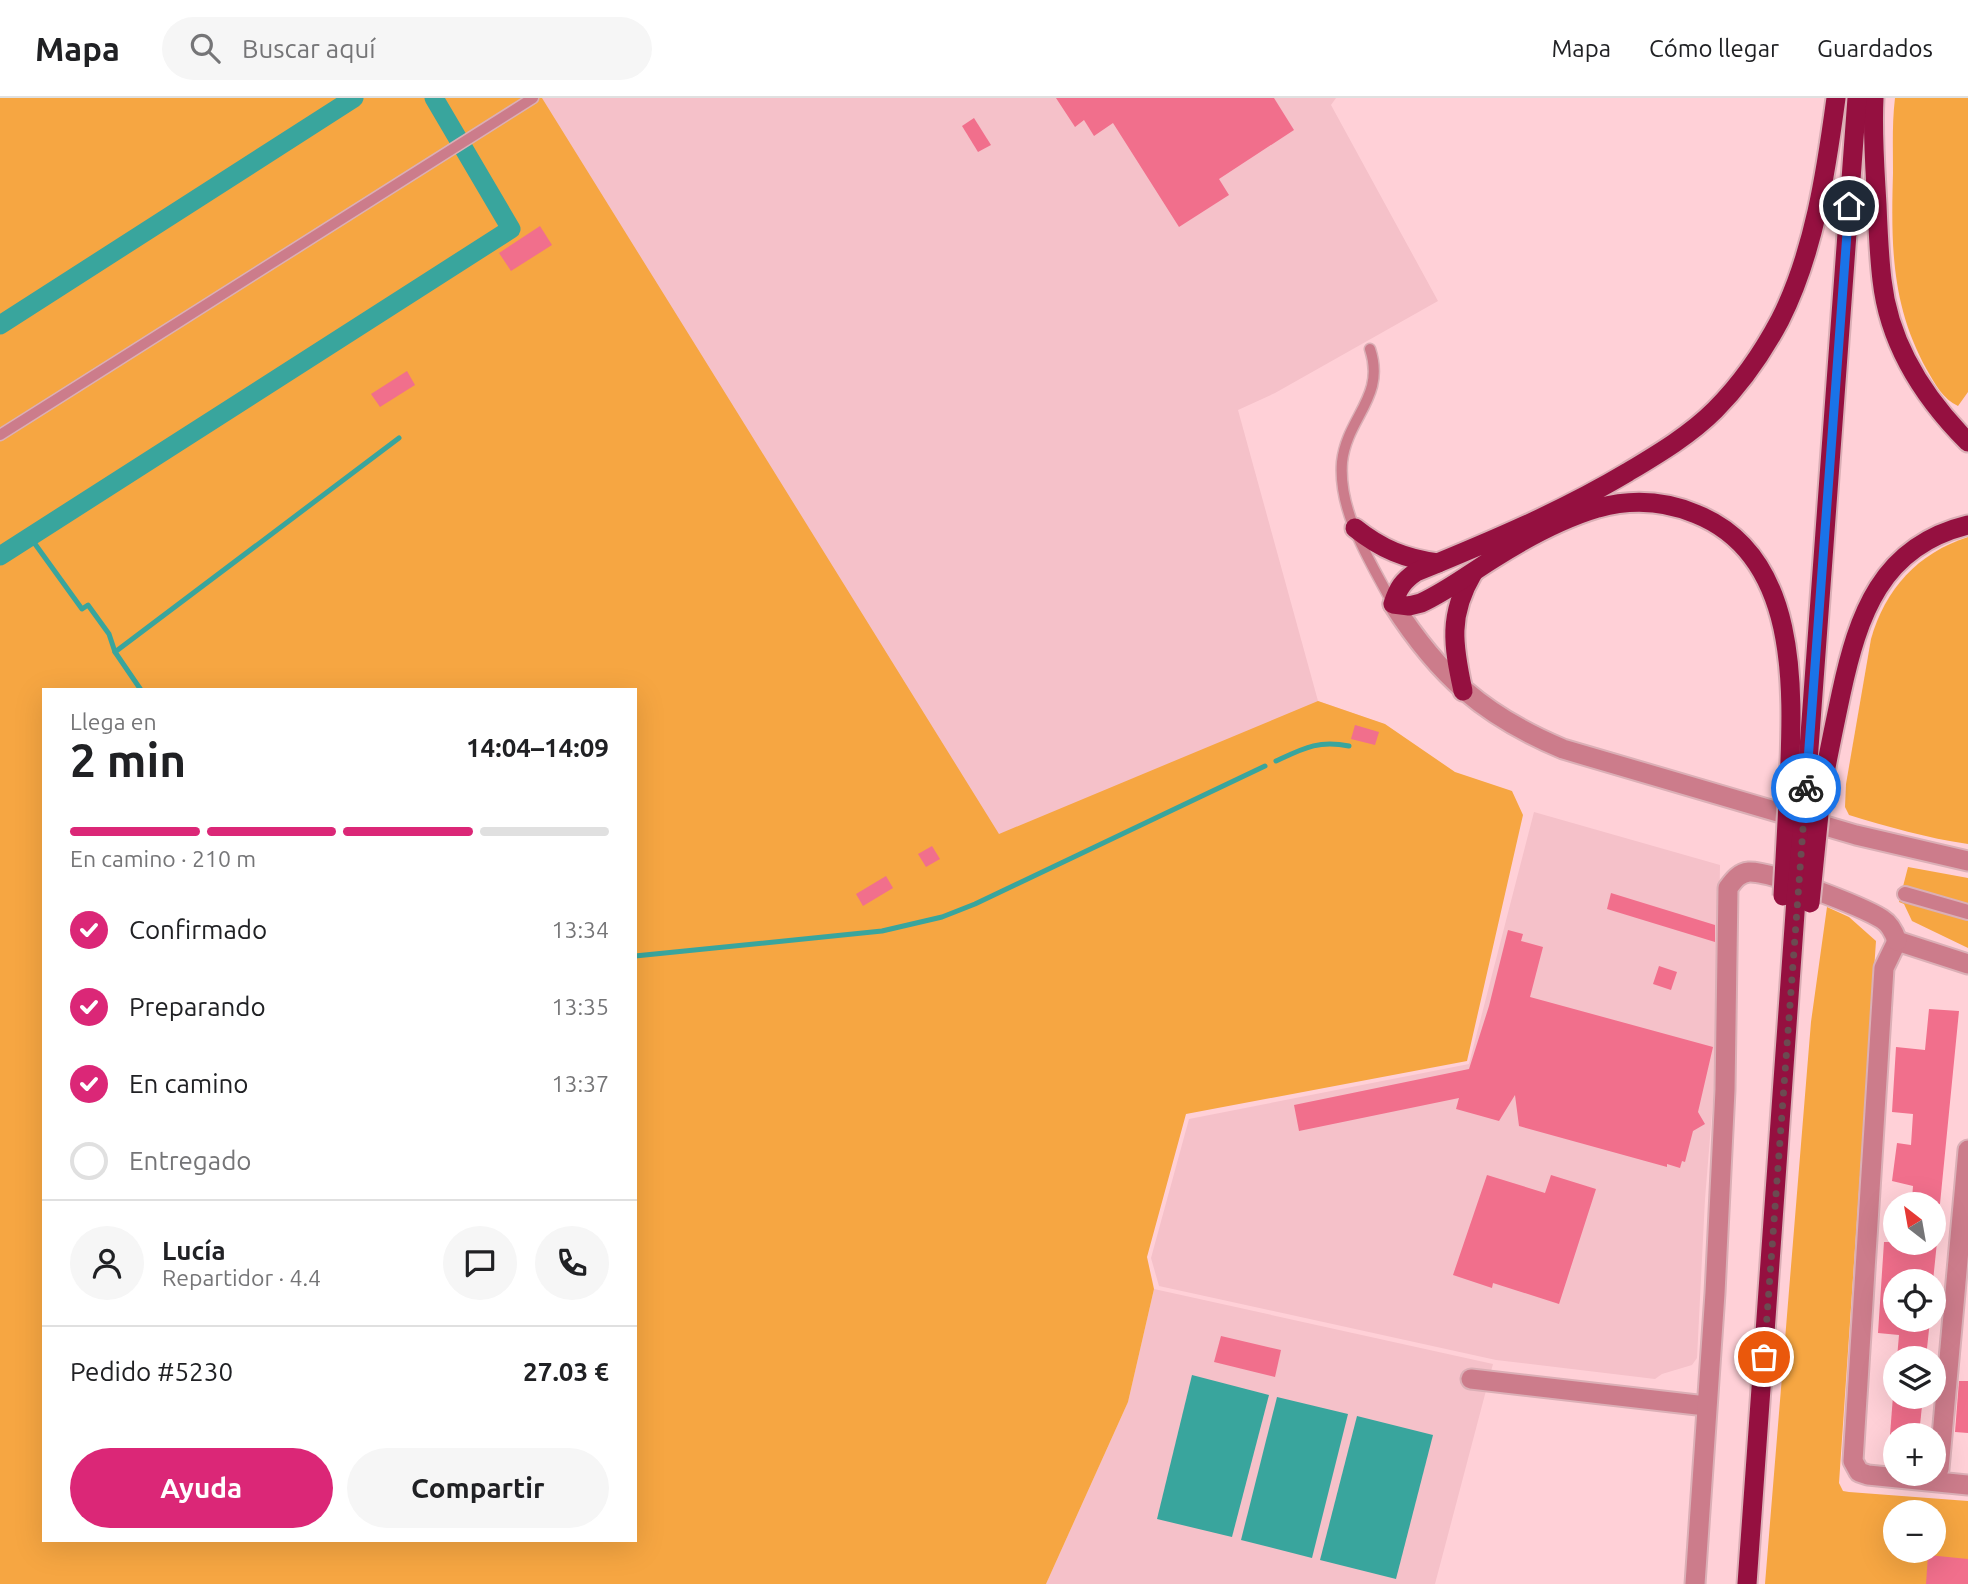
<!DOCTYPE html>
<html lang="es">
<meta charset="utf-8">
<style>
body{margin:0;font-family:Ubuntu,sans-serif;background:#f6f6f6;color:#202124;height:100vh;display:flex;flex-direction:column;font-size:26px;white-space:nowrap}
*{box-sizing:border-box;margin:0}
p{font-size:23px;color:#757577}
.icon{flex:none;width:38px;height:38px;fill:none;stroke:currentColor;stroke-width:2;stroke-linecap:round;stroke-linejoin:round}
.map{position:relative;flex:1;overflow:hidden}
.sheet{position:absolute;left:42px;top:590px;width:595px;height:854px;display:flex;flex-direction:column;background:#fff;border-radius:0px;box-shadow:0 7px 28px #0002}
.sheet>*{flex:none}
.needle{width:46px;rotate:329deg}
.buttons{position:absolute;left:1883px;top:1094px;display:grid;gap:14px}
.buttons a{display:grid;place-items:center;width:63px;height:63px;border-radius:50%;background:#fff;box-shadow:0 7px 28px #0002;font-size:35px}
.pin{position:absolute;display:grid;place-items:center;width:60px;height:60px;color:#fff;margin:-30px;border:4px solid #fff;border-radius:50%;box-shadow:0 2px 7px #0007}
.courier{position:absolute;display:grid;place-items:center;width:70px;height:70px;margin:-35px;border:5px solid #1a73e8;border-radius:50%;background:#fff;color:#222;box-shadow:0 2px 9px #0007}
.head em{font-style:normal;font-weight:700}
.head div{display:flex;flex-direction:column-reverse}
.head{display:flex;align-items:center;justify-content:space-between;height:119px;padding:0 28px}
h1{font-size:46px;font-weight:700;line-height:52px}
.bar{display:grid;grid-template-columns:repeat(4,1fr);gap:10px 7px;align-content:center;height:84px;padding:0 28px}
.bar i{height:9px;border-radius:5px;background:#e0e0e0}
.bar .active{background:#db2777}
.bar p{grid-column:span 4}
.line{display:flex;align-items:center;gap:18px;padding:0 28px;border-top:2px solid #e0e0e0}
.line div{flex:1}
.round{display:grid;place-items:center;flex:none;width:74px;height:74px;border-radius:37px;background:#f6f6f6}
ol{padding:0 28px;list-style:none}
li{display:flex;align-items:center;gap:21px;height:77px}
li p{margin-inline-start:auto}
li .icon{padding:7px;border-radius:50%;background:#db2777;color:#fff;stroke-width:4}
li:last-child{color:#757577}
li i{width:38px;height:38px;border:4px solid #e0e0e0;border-radius:50%}
.cta{display:flex;gap:14px;margin-top:auto;padding:14px 28px}
.cta a{flex:1;height:80px;border-radius:42px;background:#db2777;color:#fff;font-size:28px;font-weight:700;line-height:80px;text-align:center}
.cta a+a{background:#f6f6f6;color:#202124}
header{display:flex;align-items:center;gap:42px;box-sizing:border-box;height:98px;padding:0 35px;background:#fff;border-bottom:2px solid #e0e0e0}
header strong{font-size:33px}
nav{display:flex;gap:38px;margin-inline-start:auto;font-size:24px}
.search{width:490px;height:63px;background:#f6f6f6;display:flex;align-items:center;gap:18px;box-sizing:border-box;padding:0 24px;border-radius:38px;color:#757577;font-size:26px}
.map>svg:first-child{display:block}
.built{fill:#f5c1c9}
.green{fill:#f6a642;fill-rule:evenodd}
.water{fill:#39a59d}
.lines{fill:none;stroke-linecap:round;stroke-linejoin:round}
.stream{stroke:#39a59d;stroke-width:5}
.canal{stroke:#39a59d;stroke-width:19}
.building{fill:#f16f8c}
.service-casing{stroke:#dbafb6;stroke-width:13}
.pedestrian-casing{stroke:#dbafb6;stroke-width:18}
.minor-casing{stroke:#dbafb6;stroke-width:23}
.tertiary-casing{stroke:#dbafb6;stroke-width:23}
.trunk-casing{stroke:#dbafb6;stroke-width:23}
.service{stroke:#cc7c8b;stroke-width:10}
.pedestrian{stroke:#cc7c8b;stroke-width:14}
.minor{stroke:#cc7c8b;stroke-width:19}
.tertiary{stroke:#cc7c8b;stroke-width:19}
.trunk{stroke:#951040;stroke-width:19}
.trunk-bridge-casing{stroke:#dbafb6;stroke-width:23;stroke-linecap:butt}
.trunk-bridge{stroke:#951040;stroke-width:19}
.done{stroke:#6b4b51;stroke-width:7;stroke-dasharray:0 12.6}
.route{stroke:#1a73e8;stroke-width:9}
</style>
<header>
<strong>Mapa</strong>
<div class="search"><svg class="icon" aria-label="search" viewBox="0 0 24 24"><circle cx="10" cy="10" r="6"/><path d="M15 15l6 6"/></svg>Buscar aquí</div>
<nav><a>Mapa</a><a>Cómo llegar</a><a>Guardados</a></nav>
</header>
<div class="map">
<svg width="1968" height="1486" viewBox="0 0 1968 1486">
<rect width="100%" height="100%" fill="#ffd0d7"/>
<g class="built">
<polygon points="0,0 1336,0 1331,7 1438,203 1275,295 1238,312 1318,603 1384,626 1049,776 635,592"/>
<polygon points="1534,714 1720,767 1716,966 1705,1101 1697,1260 1692,1267 1662,1276 1655,1281 1496,1262 1159,1188 1151,1160 1189,1021 1469,966"/>
<polygon points="1154,1191 1493,1266 1435,1486 1046,1486 1128,1304"/>
</g>
<g class="green">
<path d="M0 0H542L999 736 1318 603 1385 626 1455 674 1512 693 1523 717 1467 963 1186 1016 1147 1159 1154 1191 1128 1304 1046 1486H0ZM44 592H635V1442H44Z"/>
<path d="M1895 0H1968V294L1958 308C1943 301 1935 286 1927 272 1891 207 1891 147 1893 75 1893 50 1892 25 1895 0Z"/>
<path d="M1968 439V746C1927 740 1888 729 1849 717L1845 709 1846 686 1871 541C1885 491 1918 455 1968 439Z"/>
<polygon points="1908,769 1968,780 1968,850 1912,823 1904,806 1899,804"/>
<path d="M1827 809 1849 819 1876 843 1839 1385 1843 1393 1849 1394 1968 1403V1486H1765L1811 924ZM1895 1414H1934V1452H1895Z"/>
</g>
<g class="water">
<polygon points="1192,1277 1269,1297 1232,1439 1157,1421"/>
<polygon points="1277,1299 1348,1316 1312,1460 1241,1442"/>
<polygon points="1357,1318 1433,1337 1396,1481 1320,1462"/>
</g>
<g class="lines">
<g class="stream">
<polyline points="30,439 82,511 88,507 109,536 115,554 141,592"/>
<polyline points="115,554 399,340"/>
<path d="M1276 663C1304 650 1318 642 1349 648"/>
<polyline points="635,858 882,833 942,819 975,806 1265,668"/>
</g>
<g class="canal">
<polyline points="0,227 354,0"/>
<polyline points="0,458 511,131 434,0"/>
</g>
</g>
<g class="building">
<polygon points="1056,0 1274,0 1294,32 1219,81 1229,97 1179,129 1113,25 1094,38 1084,22 1075,29"/>
<polygon points="974,20 991,47 978,54 962,28"/>
<polygon points="540,128 552,147 511,173 499,155"/>
<polygon points="407,273 415,287 380,309 371,296"/>
<polygon points="1355,627 1379,634 1375,647 1351,641"/>
<polygon points="932,748 940,761 926,769 918,756"/>
<polygon points="886,778 893,790 863,808 856,796"/>
<polygon points="1611,795 1715,827 1715,844 1607,811"/>
<polygon points="1508,832 1523,836 1521,843 1543,849 1530,899 1713,949 1698,1014 1705,1026 1693,1033 1685,1064 1682,1063 1680,1070 1667,1066 1667,1069 1519,1028 1515,997 1499,1023 1456,1011 1459,1000 1299,1033 1294,1007 1469,971 1489,908"/>
<polygon points="1659,868 1677,874 1671,892 1653,886"/>
<polygon points="1929,911 1959,913 1940,1106 1918,1106 1919,1102 1912,1101 1913,1088 1892,1083 1897,1045 1911,1047 1913,1016 1892,1014 1896,949 1925,952"/>
<polygon points="1487,1077 1545,1095 1551,1077 1596,1091 1559,1206 1493,1185 1492,1190 1453,1177"/>
<polygon points="1884,1144 1937,1144 1933,1183 1895,1183 1895,1222 1930,1222 1926,1260 1897,1260 1899,1237 1878,1235"/>
<polygon points="1221,1238 1281,1252 1275,1279 1214,1264"/>
<polygon points="1959,1283 1968,1283 1968,1335 1955,1334"/>
<polygon points="1893,1298 1923,1298 1919,1337 1890,1337"/>
<polygon points="1928,1457 1968,1461 1968,1486 1926,1486"/>
</g>
<g class="lines">
<defs>
<g id="service">
<path d="M1370 251C1386 299 1347 319 1342 364 1338 414 1370 463 1393 506"/>
<polyline points="0,337 533,0"/>
</g>
<polyline id="pedestrian" points="1905,796 1968,814"/>
<g id="minor">
<polyline points="1897,843 1884,870 1853,1363 1859,1374 1868,1377 1968,1387"/>
<polyline points="1897,843 1968,866"/>
<polyline points="1471,1281 1706,1308"/>
<polyline points="1939,1371 1968,1052"/>
<path d="M1695 1486 1715 1195 1725 992 1728 790C1734 782 1739 775 1749 774 1771 773 1861 808 1882 821 1890 826 1894 834 1897 843"/>
</g>
<path id="tertiary" d="M1393 506C1439 578 1484 618 1563 651L1856 737 1968 763"/>
<g id="trunk">
<path d="M1874 0C1872 36 1875 71 1877 107 1878 132 1879 157 1882 182 1889 245 1924 300 1968 344"/>
<path d="M1355 430C1381 451 1406 461 1438 465"/>
<path d="M1463 593C1453 547 1448 517 1473 475"/>
<path d="M1789 687C1793 594 1801 458 1696 416 1665 403 1631 401 1598 410 1561 421 1526 440 1493 461 1469 476 1447 493 1421 505L1409 508 1393 506C1398 490 1403 483 1416 474 1489 444 1561 414 1628 374 1658 356 1690 337 1715 312 1741 286 1763 254 1780 222 1814 155 1826 74 1836 0"/>
<polyline points="1806,691 1857,0"/>
<path d="M1821 696C1827 662 1834 629 1841 596 1858 517 1881 448 1968 427"/>
<polyline points="1747,1486 1796,801"/>
</g>
</defs>
<use href="#service" class="service-casing"/>
<use href="#pedestrian" class="pedestrian-casing"/>
<use href="#minor" class="minor-casing"/>
<use href="#tertiary" class="tertiary-casing"/>
<use href="#trunk" class="trunk-casing"/>
<use href="#service" class="service"/>
<use href="#pedestrian" class="pedestrian"/>
<use href="#minor" class="minor"/>
<use href="#tertiary" class="tertiary"/>
<use href="#trunk" class="trunk"/>
<defs>
<g id="trunk-bridge">
<polyline points="1783,798 1789,687"/>
<polyline points="1796,801 1806,691"/>
<polyline points="1810,805 1821,696"/>
</g>
</defs>
<use href="#trunk-bridge" class="trunk-bridge-casing"/>
<use href="#trunk-bridge" class="trunk-bridge"/>
</g>
<g class="lines">
<polyline class="done" points="1764,1259 1806,690"/>
<polyline class="route" points="1806,690 1849,108"/>
</g>
</svg>
<div class="buttons">
<a><svg class="needle" viewBox="-14 -14 28 28"><path d="M0-13l5 13h-10z" fill="#e53935"/><path d="M0 13l5-13h-10z" fill="#757577"/></svg></a>
<a><svg class="icon" aria-label="locate" viewBox="0 0 24 24"><circle cx="12" cy="12" r="6"/><path d="M12 2v4M12 18v4M2 12h4M18 12h4"/></svg></a>
<a><svg class="icon" aria-label="layers" viewBox="0 0 24 24"><path d="M12 4l9 5-9 5-9-5zM3 14l9 5 9-5"/></svg></a>
<a>+</a>
<a>−</a>
</div>
<div class="pin" style="left:1764px;top:1259px;background:#ea580c"><svg class="icon" aria-label="bag" viewBox="0 0 24 24"><path d="M5 8h14l-1 12H6zM9 8a3 3 0 0 1 6 0"/></svg></div>
<div class="pin" style="left:1849px;top:108px;background:#1f2937"><svg class="icon" aria-label="home" viewBox="0 0 24 24"><path d="M3 11l9-7 9 7M6 9v11h12V9"/></svg></div>
<div class="courier" style="left:1806px;top:690px"><svg class="icon" aria-label="bike" viewBox="0 0 24 24"><circle cx="6" cy="16" r="4"/><circle cx="18" cy="16" r="4"/><path d="M6 16l4-8h5l3 8M10 8l3 8H6M13 5h3"/></svg></div>
<section class="sheet">
<div class="head"><div><h1>2 min</h1><p>Llega en</p></div><em>14:04–14:09</em></div>
<div class="bar"><i class="active"></i><i class="active"></i><i class="active"></i><i></i><p>En camino · 210 m</p></div>
<ol>
<li><svg class="icon" aria-label="check" viewBox="0 0 24 24"><path d="M5 12l5 5 9-10"/></svg>Confirmado<p>13:34</p></li>
<li><svg class="icon" aria-label="check" viewBox="0 0 24 24"><path d="M5 12l5 5 9-10"/></svg>Preparando<p>13:35</p></li>
<li><svg class="icon" aria-label="check" viewBox="0 0 24 24"><path d="M5 12l5 5 9-10"/></svg>En camino<p>13:37</p></li>
<li><i></i>Entregado</li>
</ol>
<div class="line" style="height:126px"><a class="round"><svg class="icon" aria-label="person" viewBox="0 0 24 24"><circle cx="12" cy="8" r="4"/><path d="M4 21q1-7 8-7t8 7"/></svg></a><div><b>Lucía</b><p>Repartidor · 4.4</p></div><a class="round"><svg class="icon" aria-label="chat" viewBox="0 0 24 24"><path d="M4 5h16v11H9l-5 4z"/></svg></a><a class="round"><svg class="icon" aria-label="phone" viewBox="0 0 24 24"><path d="M5 4h4l2 5-3 2q2 4 5 5l2-3 5 2v4C11 20 4 13 5 4z"/></svg></a></div>
<div class="line" style="height:91px"><div>Pedido #5230</div><b>27.03 €</b></div>
<div class="cta"><a>Ayuda</a><a>Compartir</a></div>
</section>
</div>
